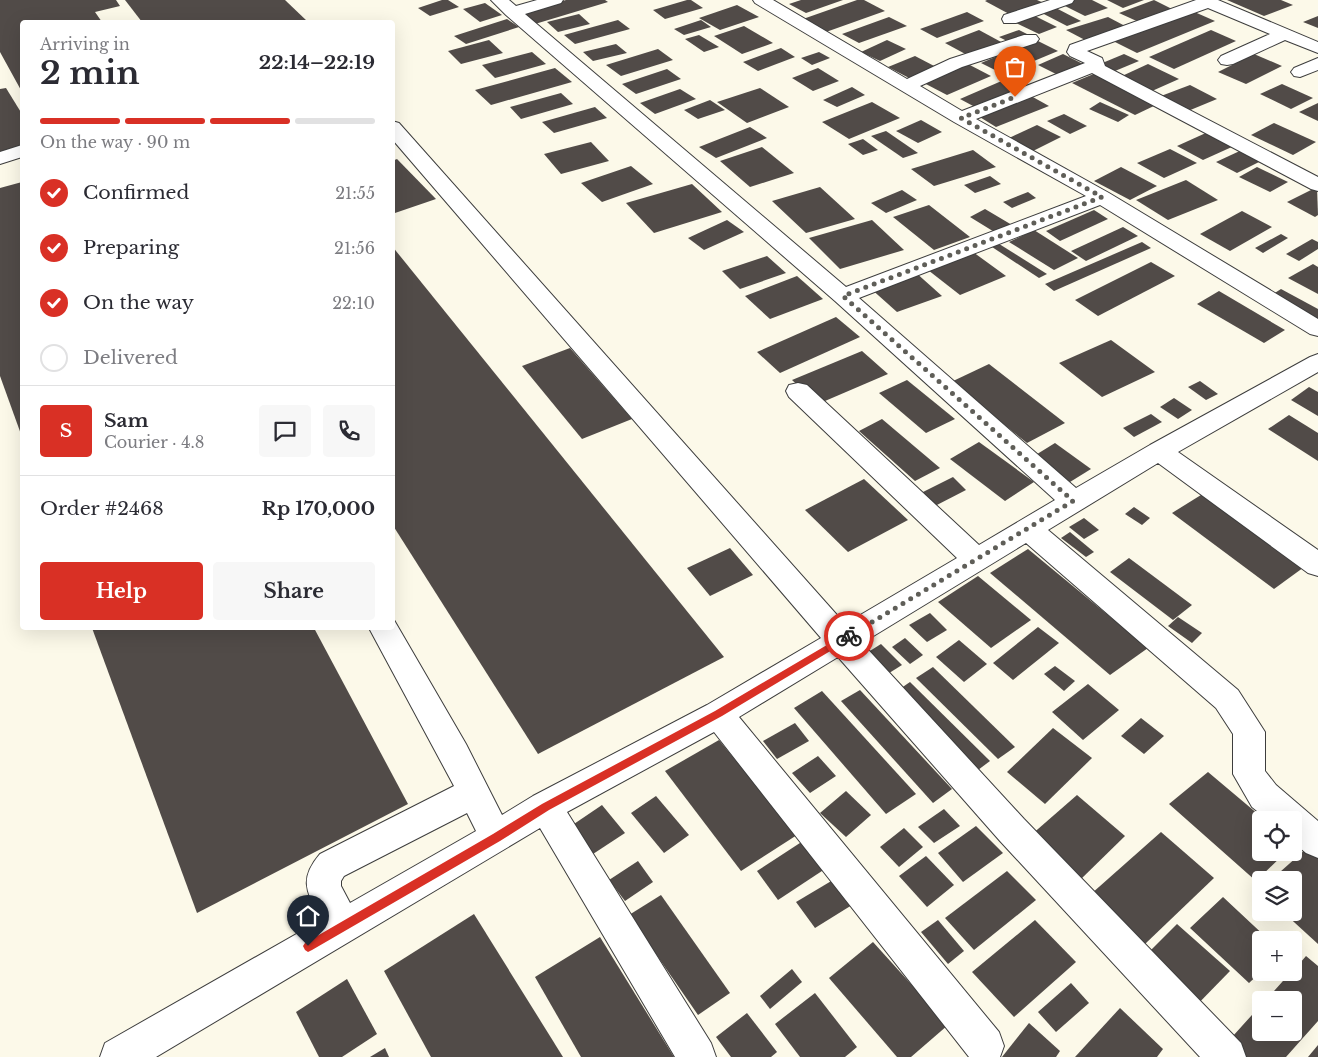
<!DOCTYPE html>
<meta charset="utf-8">
<style>
body{margin:0;font-family:"Libre Baskerville",serif;background:#f7f7f7;color:#2b2b33;height:100vh;display:flex;flex-direction:column;font-size:19px;white-space:nowrap}
*{box-sizing:border-box;margin:0}
p{font-size:16px;color:#7c7c81}
.icon{flex:none;width:28px;height:28px;fill:none;stroke:currentColor;stroke-width:2;stroke-linecap:round;stroke-linejoin:round}
.map{position:relative;flex:1;overflow:hidden}
.drawer{position:absolute;left:20px;top:20px;width:375px;height:610px;display:flex;flex-direction:column;background:#fff;border-radius:5px;box-shadow:0 5px 20px #0002}
.drawer>*{flex:none}
.controls{position:absolute;left:1252px;top:811px;display:grid;gap:10px}
.controls a{display:grid;place-items:center;width:50px;height:50px;border-radius:5px;background:#fff;box-shadow:0 5px 20px #0002;font-size:25px}
.pin{position:absolute;display:grid;place-items:center;width:42px;height:42px;color:#fff;margin:-51px -21px;border-radius:50% 50% 50% 0;rotate:-45deg;box-shadow:0 0 5px #0007}
.pin .icon{rotate:45deg}
.courier{position:absolute;display:grid;place-items:center;width:50px;height:50px;margin:-25px;border:4px solid #d93025;border-radius:50%;background:#fff;color:#222;box-shadow:0 1px 6px #0007}
.headline em{font-style:normal;font-weight:700}
.headline div{display:flex;flex-direction:column-reverse}
.headline{display:flex;align-items:center;justify-content:space-between;height:85px;padding:0 20px}
h1{font-size:32px;font-weight:700;line-height:38px}
.bar{display:grid;grid-template-columns:repeat(4,1fr);gap:8px 5px;align-content:center;height:60px;padding:0 20px}
.bar i{height:6px;border-radius:4px;background:#e1e1e2}
.bar .current{background:#d93025}
.bar p{grid-column:span 4}
.line{display:flex;align-items:center;gap:12px;padding:0 20px;border-top:1px solid #e1e1e2}
.line div{flex:1}
.round{display:grid;place-items:center;flex:none;width:52px;height:52px;border-radius:5px;background:#f7f7f7}
ol{padding:0 20px;list-style:none}
li{display:flex;align-items:center;gap:15px;height:55px}
li p{margin-inline-start:auto}
li .icon{padding:5px;border-radius:50%;background:#d93025;color:#fff;stroke-width:4}
li:last-child{color:#7c7c81}
li i{width:28px;height:28px;border:2px solid #e1e1e2;border-radius:50%}
.primary-button{display:flex;gap:10px;margin-top:auto;padding:10px 20px}
.primary-button a{flex:1;height:58px;border-radius:5px;background:#d93025;color:#fff;font-size:20px;font-weight:700;line-height:58px;text-align:center}
.primary-button a+a{background:#f7f7f7;color:#2b2b33}
.map>svg:first-child{display:block}
.building{fill:#514b48}
.lines{fill:none;stroke-linecap:round;stroke-linejoin:round}
.minor-casing{stroke:#3d3d3d;stroke-width:2}
.minor{fill:#fff;fill-rule:evenodd}
.route{fill:#d93025}
.done{stroke:#5f5e58;stroke-width:5;stroke-dasharray:0 9}
</style>
<div class="map">
<svg width="1318" height="1057" viewBox="0 0 1318 1057">
<rect width="100%" height="100%" fill="#fcf9e9"/>
<g class="building">
<polygon points="0,0 116,0 120,6 95,12 102,22 22,22 22,92 0,52"/>
<polygon points="125,0 285,0 308,22 142,22"/>
<polygon points="442,0 448,0 459,7 430,16 418,8"/>
<polygon points="566,0 605,0 608,2 535,24 521,13"/>
<polygon points="687,0 691,0 703,8 665,19 653,10"/>
<polygon points="801,0 843,0 806,13 789,4"/>
<polygon points="857,0 864,0 885,11 826,32 803,19"/>
<polygon points="987,0 1037,0 1044,3 1011,15 985,1"/>
<polygon points="1068,0 1092,0 1108,8 1085,16 1059,3"/>
<polygon points="1107,0 1144,0 1123,8"/>
<polygon points="1154,0 1176,11 1141,23 1119,13"/>
<polygon points="1227,0 1281,0 1293,5 1264,16"/>
<polygon points="485,3 502,15 480,22 463,9"/>
<polygon points="737,5 759,17 720,30 699,18"/>
<polygon points="1052,6 1081,21 1067,26 1038,11"/>
<polygon points="1190,10 1215,21 1137,53 1113,41"/>
<polygon points="967,12 984,21 937,38 920,29"/>
<polygon points="1029,13 1057,27 1039,34 1010,20"/>
<polygon points="579,14 590,24 558,32 547,22"/>
<polygon points="1318,16 1318,28 1303,22"/>
<polygon points="889,17 907,26 859,43 842,34"/>
<polygon points="1108,17 1127,27 1085,40 1066,30"/>
<polygon points="507,19 519,27 466,44 454,36"/>
<polygon points="618,20 630,29 575,44 564,35"/>
<polygon points="701,20 711,27 684,35 674,29"/>
<polygon points="744,26 773,43 742,54 714,36"/>
<polygon points="979,30 1003,43 969,56 945,43"/>
<polygon points="1019,30 1031,36 1011,43 999,37"/>
<polygon points="1211,30 1236,41 1174,69 1149,57"/>
<polygon points="699,35 719,47 704,52 685,39"/>
<polygon points="489,40 503,53 461,64 448,51"/>
<polygon points="887,40 906,49 880,61 861,52"/>
<polygon points="1036,40 1058,51 1003,74 981,63"/>
<polygon points="616,44 627,53 593,61 583,52"/>
<polygon points="781,48 795,57 758,71 743,62"/>
<polygon points="658,49 673,60 621,76 606,65"/>
<polygon points="532,52 546,64 495,78 482,65"/>
<polygon points="819,52 830,58 812,65 801,58"/>
<polygon points="1063,54 1083,64 1058,75 1038,65"/>
<polygon points="1124,54 1139,61 1115,71 1100,64"/>
<polygon points="1254,54 1282,66 1246,84 1218,72"/>
<polygon points="915,56 938,68 911,79 888,67"/>
<polygon points="966,63 991,76 947,95 922,82"/>
<polygon points="1148,64 1179,79 1152,91 1122,76"/>
<polygon points="555,68 572,82 491,105 475,90"/>
<polygon points="818,68 839,81 813,91 792,78"/>
<polygon points="667,69 681,79 636,94 622,84"/>
<polygon points="1096,73 1158,104 1135,115 1072,83"/>
<polygon points="1013,76 1028,84 975,107 960,99"/>
<polygon points="1282,84 1313,98 1291,109 1260,94"/>
<polygon points="1190,85 1217,99 1188,111 1161,96"/>
<polygon points="852,87 865,95 837,107 823,100"/>
<polygon points="6,88 22,114 22,147 0,153 0,89"/>
<polygon points="760,88 789,107 747,123 717,102"/>
<polygon points="680,89 696,99 655,114 640,103"/>
<polygon points="561,93 573,104 521,119 510,107"/>
<polygon points="1031,96 1049,106 996,127 978,116"/>
<polygon points="710,100 725,110 698,119 684,110"/>
<polygon points="872,102 900,118 849,139 822,122"/>
<polygon points="1100,102 1129,115 1118,122 1089,109"/>
<polygon points="1318,103 1318,121 1299,112"/>
<polygon points="595,107 607,118 554,133 542,122"/>
<polygon points="1064,114 1087,126 1070,134 1047,121"/>
<polygon points="921,120 942,132 918,143 896,131"/>
<polygon points="1274,123 1316,142 1293,155 1251,135"/>
<polygon points="1037,125 1061,137 1031,152 1007,139"/>
<polygon points="750,127 767,138 716,158 699,147"/>
<polygon points="886,131 918,153 903,158 871,136"/>
<polygon points="1208,132 1234,146 1203,160 1177,146"/>
<polygon points="863,139 878,150 863,155 848,144"/>
<polygon points="591,142 609,161 561,174 544,154"/>
<polygon points="762,147 794,173 750,187 720,161"/>
<polygon points="1170,149 1197,163 1164,178 1137,163"/>
<polygon points="1244,149 1265,159 1237,173 1216,162"/>
<polygon points="973,150 996,167 934,186 911,169"/>
<polygon points="397,159 436,199 395,213 392,210 392,161"/>
<polygon points="631,166 653,184 602,202 581,183"/>
<polygon points="1121,167 1157,186 1130,200 1094,181"/>
<polygon points="1257,167 1288,182 1270,192 1239,177"/>
<polygon points="990,176 1001,184 975,193 964,185"/>
<polygon points="1186,180 1218,200 1168,220 1136,200"/>
<polygon points="22,182 22,437 0,376 0,188"/>
<polygon points="692,184 722,212 654,233 626,203"/>
<polygon points="820,187 855,219 806,233 772,201"/>
<polygon points="1317,187 1318,215 1315,217 1287,202"/>
<polygon points="902,190 917,200 886,213 871,203"/>
<polygon points="1028,192 1036,198 1012,208 1003,202"/>
<polygon points="929,205 970,237 934,250 893,217"/>
<polygon points="985,209 1012,225 996,233 970,217"/>
<polygon points="1094,210 1108,219 1060,241 1046,231"/>
<polygon points="1242,211 1272,227 1230,251 1200,234"/>
<polygon points="727,220 744,232 704,250 688,238"/>
<polygon points="872,220 904,250 840,269 809,238"/>
<polygon points="1123,227 1138,236 1086,261 1071,251"/>
<polygon points="1034,230 1078,258 1054,270 1009,242"/>
<polygon points="1281,234 1288,238 1263,253 1255,248"/>
<polygon points="1312,239 1318,242 1318,249 1299,261 1286,254"/>
<polygon points="996,242 1047,274 1039,278 989,245"/>
<polygon points="1142,242 1151,248 1054,291 1045,284"/>
<polygon points="392,246 724,657 538,754 392,524"/>
<polygon points="973,252 1006,276 960,295 928,270"/>
<polygon points="767,256 786,273 740,289 722,271"/>
<polygon points="1151,262 1175,276 1098,316 1075,300"/>
<polygon points="1313,264 1318,267 1318,294 1288,278"/>
<polygon points="914,271 942,296 897,312 869,287"/>
<polygon points="797,276 823,299 770,319 745,296"/>
<polygon points="1281,289 1318,309 1318,322 1270,296"/>
<polygon points="1219,291 1285,330 1264,343 1197,304"/>
<polygon points="836,317 860,337 780,373 757,352"/>
<polygon points="1111,340 1155,372 1102,397 1059,363"/>
<polygon points="570,348 632,419 582,439 522,366"/>
<polygon points="862,351 888,374 818,404 792,380"/>
<polygon points="989,364 1065,423 1027,443 951,382"/>
<polygon points="907,380 955,419 926,433 879,393"/>
<polygon points="1200,381 1218,394 1206,400 1188,387"/>
<polygon points="1309,387 1318,392 1318,416 1291,400"/>
<polygon points="1174,398 1192,410 1178,419 1160,407"/>
<polygon points="1151,414 1162,422 1134,437 1123,428"/>
<polygon points="1289,415 1318,433 1318,461 1268,429"/>
<polygon points="882,419 940,468 915,481 859,431"/>
<polygon points="979,442 1034,482 1005,501 950,459"/>
<polygon points="1055,443 1091,469 1070,482 1034,456"/>
<polygon points="953,477 966,490 933,507 919,494"/>
<polygon points="864,479 908,520 848,552 805,510"/>
<polygon points="1209,490 1311,562 1274,589 1172,513"/>
<polygon points="1134,507 1150,518 1142,525 1125,514"/>
<polygon points="1084,518 1099,530 1084,539 1069,527"/>
<polygon points="1070,532 1094,552 1086,557 1061,538"/>
<polygon points="730,548 753,575 710,596 687,568"/>
<polygon points="1028,549 1148,648 1110,675 990,573"/>
<polygon points="1129,558 1192,605 1173,620 1110,572"/>
<polygon points="978,576 1031,620 991,648 938,602"/>
<polygon points="930,613 947,630 927,642 909,625"/>
<polygon points="1178,617 1202,633 1192,643 1168,626"/>
<polygon points="1038,627 1059,643 1013,680 993,663"/>
<polygon points="92,628 314,628 408,804 197,913"/>
<polygon points="905,638 923,655 910,664 892,647"/>
<polygon points="959,640 987,664 964,682 936,657"/>
<polygon points="881,644 902,665 886,675 865,654"/>
<polygon points="1055,666 1075,681 1064,691 1044,674"/>
<polygon points="933,667 1015,747 998,759 916,678"/>
<polygon points="910,682 990,761 974,773 894,693"/>
<polygon points="1088,684 1119,710 1083,740 1052,712"/>
<polygon points="860,690 952,789 933,803 841,701"/>
<polygon points="822,691 916,794 886,814 794,708"/>
<polygon points="1141,718 1164,736 1144,754 1121,736"/>
<polygon points="795,723 809,741 777,759 763,741"/>
<polygon points="1053,728 1092,758 1045,804 1007,772"/>
<polygon points="719,740 797,835 741,871 665,771"/>
<polygon points="818,756 836,776 810,793 792,773"/>
<polygon points="1208,772 1265,820 1261,820 1261,852 1286,852 1256,881 1169,804"/>
<polygon points="846,791 871,815 846,837 820,813"/>
<polygon points="1077,795 1125,836 1079,881 1030,836"/>
<polygon points="656,796 689,835 664,853 631,813"/>
<polygon points="602,805 625,833 593,854 571,826"/>
<polygon points="944,809 960,826 934,843 918,827"/>
<polygon points="976,826 1003,853 963,882 938,853"/>
<polygon points="904,828 923,847 899,867 880,847"/>
<polygon points="1161,832 1214,878 1145,944 1091,894"/>
<polygon points="803,841 825,869 778,900 757,871"/>
<polygon points="1307,848 1318,858 1318,944 1283,912 1294,912 1294,880 1271,880"/>
<polygon points="926,856 954,885 927,907 899,876"/>
<polygon points="638,861 653,882 625,901 609,880"/>
<polygon points="1007,871 1036,900 974,950 945,918"/>
<polygon points="833,880 852,905 815,928 796,902"/>
<polygon points="661,895 730,993 698,1015 629,915"/>
<polygon points="1223,897 1269,940 1261,940 1261,972 1249,983 1190,928"/>
<polygon points="474,914 563,1057 431,1057 384,971"/>
<polygon points="938,920 964,951 948,964 921,932"/>
<polygon points="1035,920 1076,962 1014,1017 972,972"/>
<polygon points="1177,924 1230,971 1190,1012 1138,963"/>
<polygon points="600,937 674,1057 581,1057 535,977"/>
<polygon points="873,942 948,1025 911,1057 897,1057 829,978"/>
<polygon points="1306,956 1318,966 1318,1021 1286,1057 1233,1057 1223,1047 1261,1005 1261,1032 1294,1032 1294,1000 1266,1000 1291,972 1294,972 1294,970"/>
<polygon points="792,969 802,982 770,1009 760,996"/>
<polygon points="347,979 377,1034 342,1057 319,1057 296,1012"/>
<polygon points="1071,983 1089,1003 1056,1032 1038,1012"/>
<polygon points="815,993 857,1047 845,1057 800,1057 775,1024"/>
<polygon points="1120,1008 1163,1049 1157,1057 1075,1057"/>
<polygon points="747,1013 777,1052 771,1057 731,1057 716,1037"/>
<polygon points="1029,1023 1060,1051 1056,1057 1002,1057"/>
<polygon points="1318,1045 1318,1057 1308,1057"/>
<polygon points="385,1048 389,1057 370,1057"/>
</g>
<g class="lines">
<defs>
<g id="minor">
<path d="M491 0H509L516 6 537 0H563L561 3 525 14 846 287 1086 196 954 122 755 3 753 0H773L907 79 950 59 1024 35H1036L1039 39 1036 43 962 67 920 86 962 111 1085 63 1070 56 1067 52 1070 45 1196 0H1218L1318 42V53L1285 40 1233 64 1227 65 1221 64 1218 60 1221 56 1270 34 1208 8 1087 51 1102 58 1105 66 1318 177V191L1311 189 1092 73 976 119 1109 193 1318 319V336L1310 334 1100 205 859 298 1076 488 1150 445 1310 357 1318 354V372L1178 452 1318 550V576L1308 573 1158 463 1048 530 1238 690 1265 732V771L1276 785 1318 821V858L1306 853 1294 843V820H1268L1252 807 1233 774V734L1216 708 1026 543 862 643 1024 819 1241 1043 1246 1057H1200L1000 841 838 657 739 717 999 1032 1004 1046 1000 1057H969L714 732 567 812 711 1043 716 1057H675L540 828 156 1057H100L105 1043 321 920C307 892 298 880 320 854L454 786 369 628H392V619L394 620 466 744 502 815 533 796 707 705 821 638 392 139V121L399 123 845 624 957 558 789 397 786 391 789 385 798 383 807 385 979 545 1055 500 835 301 506 15ZM467 813 476 831 350 903 341 886V881L344 876Z"/>
<polygon points="1050,0 1074,0 1072,3 1016,23 1004,23 1002,19 1004,15"/>
<polygon points="1318,58 1318,70 1300,77 1294,76 1291,72 1294,68"/>
<polygon points="22,145 22,157 0,164 0,152"/>
</g>
</defs>
<use href="#minor" class="minor-casing"/>
<use href="#minor" class="minor"/>
</g>
<polygon class="route" points="849,632 852,633 852,638 722,716 549,810 500,841 312,950 308,952 305,950 303,946 305,943 493,834 542,804 715,711"/>
<g class="lines">
<polyline class="done" points="849,636 1073,501 843,296 1102,197 961,118 1015,97"/>
</g>
</svg>
<div class="controls">
<a><svg class="icon" aria-label="locate" viewBox="0 0 24 24"><circle cx="12" cy="12" r="6"/><path d="M12 2v4M12 18v4M2 12h4M18 12h4"/></svg></a>
<a><svg class="icon" aria-label="layers" viewBox="0 0 24 24"><path d="M12 4l9 5-9 5-9-5zM3 14l9 5 9-5"/></svg></a>
<a>+</a>
<a>−</a>
</div>
<div class="pin" style="left:1015px;top:97px;background:#ea580c"><svg class="icon" aria-label="bag" viewBox="0 0 24 24"><path d="M5 8h14l-1 12H6zM9 8a3 3 0 0 1 6 0"/></svg></div>
<div class="pin" style="left:308px;top:946px;background:#1f2937"><svg class="icon" aria-label="home" viewBox="0 0 24 24"><path d="M3 11l9-7 9 7M6 9v11h12V9"/></svg></div>
<div class="courier" style="left:849px;top:636px"><svg class="icon" aria-label="bike" viewBox="0 0 24 24"><circle cx="6" cy="16" r="4"/><circle cx="18" cy="16" r="4"/><path d="M6 16l4-8h5l3 8M10 8l3 8H6M13 5h3"/></svg></div>
<section class="drawer">
<div class="headline"><div><h1>2 min</h1><p>Arriving in</p></div><em>22:14–22:19</em></div>
<div class="bar"><i class="current"></i><i class="current"></i><i class="current"></i><i></i><p>On the way · 90 m</p></div>
<ol>
<li><svg class="icon" aria-label="check" viewBox="0 0 24 24"><path d="M5 12l5 5 9-10"/></svg>Confirmed<p>21:55</p></li>
<li><svg class="icon" aria-label="check" viewBox="0 0 24 24"><path d="M5 12l5 5 9-10"/></svg>Preparing<p>21:56</p></li>
<li><svg class="icon" aria-label="check" viewBox="0 0 24 24"><path d="M5 12l5 5 9-10"/></svg>On the way<p>22:10</p></li>
<li><i></i>Delivered</li>
</ol>
<div class="line" style="height:90px"><b class="round" style="background:#d93025;color:#fff">S</b><div><b>Sam</b><p>Courier · 4.8</p></div><a class="round"><svg class="icon" aria-label="chat" viewBox="0 0 24 24"><path d="M4 5h16v11H9l-5 4z"/></svg></a><a class="round"><svg class="icon" aria-label="phone" viewBox="0 0 24 24"><path d="M5 4h4l2 5-3 2q2 4 5 5l2-3 5 2v4C11 20 4 13 5 4z"/></svg></a></div>
<div class="line" style="height:65px"><div>Order #2468</div><b>Rp 170,000</b></div>
<div class="primary-button"><a>Help</a><a>Share</a></div>
</section>
</div>
